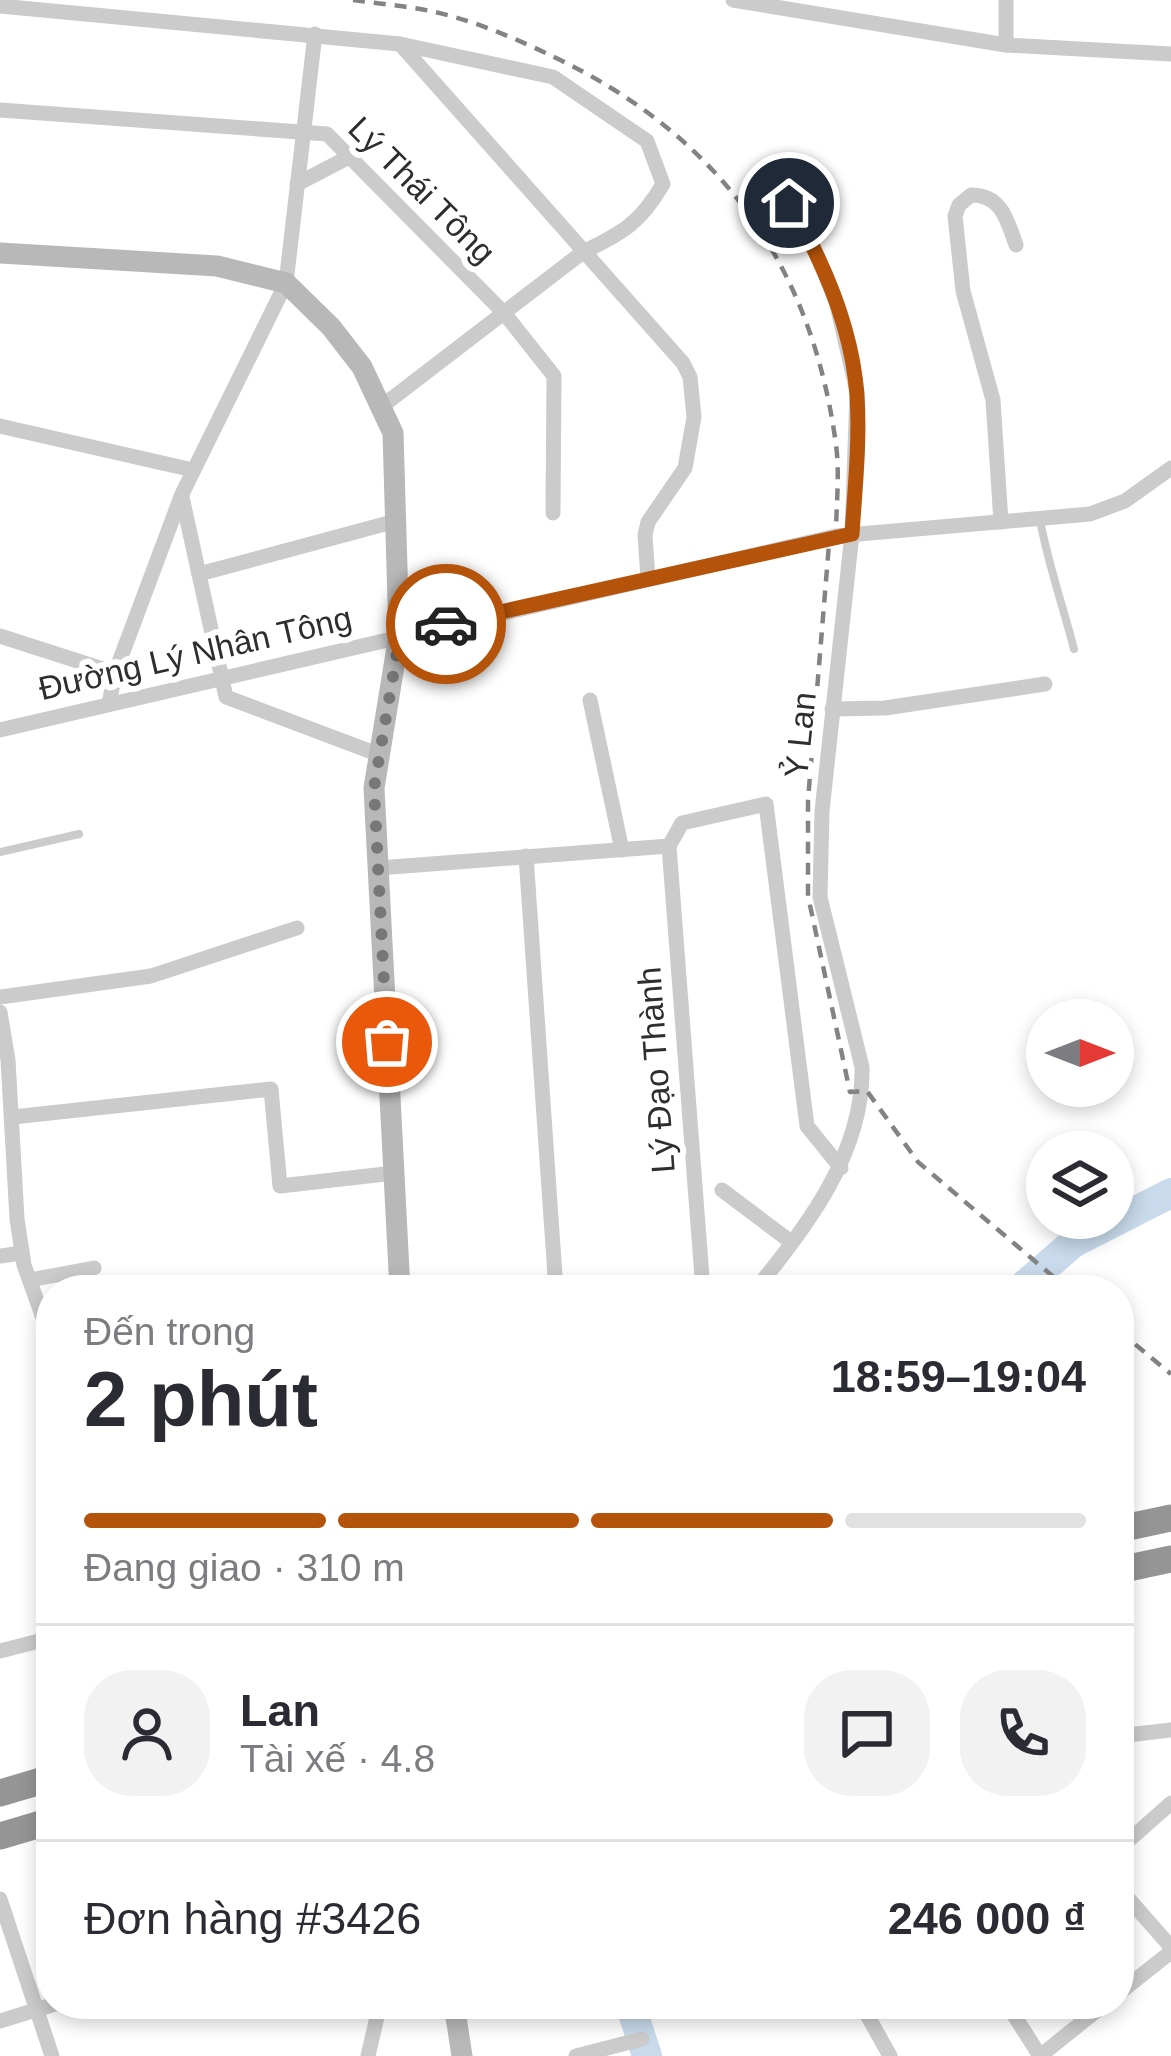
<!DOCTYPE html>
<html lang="vi">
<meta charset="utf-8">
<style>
body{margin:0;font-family:Arial,sans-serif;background:#f2f2f3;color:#2b2b33;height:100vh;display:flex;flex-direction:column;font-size:45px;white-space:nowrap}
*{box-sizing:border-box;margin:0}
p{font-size:39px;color:#7c7c81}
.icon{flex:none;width:66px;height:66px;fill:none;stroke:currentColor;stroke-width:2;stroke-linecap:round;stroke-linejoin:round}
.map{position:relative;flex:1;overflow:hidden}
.side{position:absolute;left:36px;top:1275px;width:1098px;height:744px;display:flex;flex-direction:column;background:#fff;border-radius:48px;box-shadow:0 6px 18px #0003}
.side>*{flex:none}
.needle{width:78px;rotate:90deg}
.controls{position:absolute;left:1026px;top:999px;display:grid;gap:24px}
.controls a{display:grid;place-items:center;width:108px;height:108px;border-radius:50%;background:#fff;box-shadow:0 6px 18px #0003;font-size:60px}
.pin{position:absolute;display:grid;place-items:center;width:102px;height:102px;color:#fff;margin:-51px;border:6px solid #fff;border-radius:50%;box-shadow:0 3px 12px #0007}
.courier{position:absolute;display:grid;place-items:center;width:120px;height:120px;margin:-60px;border:9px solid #b45309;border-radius:50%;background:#fff;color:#222;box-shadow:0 3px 15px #0007}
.head em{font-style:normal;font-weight:800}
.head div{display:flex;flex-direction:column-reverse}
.head{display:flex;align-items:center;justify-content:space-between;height:204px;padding:0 48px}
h1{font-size:78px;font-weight:800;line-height:90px}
.bar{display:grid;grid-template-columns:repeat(4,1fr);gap:18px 12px;align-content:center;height:144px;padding:0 48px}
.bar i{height:15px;border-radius:9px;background:#e1e1e2}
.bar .active{background:#b45309}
.bar p{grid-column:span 4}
.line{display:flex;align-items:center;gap:30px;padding:0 48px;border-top:3px solid #e1e1e2}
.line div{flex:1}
.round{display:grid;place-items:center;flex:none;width:126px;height:126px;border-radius:48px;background:#f2f2f3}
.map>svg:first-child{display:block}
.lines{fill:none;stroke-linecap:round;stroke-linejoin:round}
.river{stroke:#c8daeb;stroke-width:30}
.lane{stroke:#cbcbcb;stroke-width:8}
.street{stroke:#cbcbcb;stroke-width:15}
.secondary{stroke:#b8b8b8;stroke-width:21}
.highway{stroke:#959595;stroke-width:27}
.rail{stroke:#838383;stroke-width:4.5;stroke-dasharray:12 9;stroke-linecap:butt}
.done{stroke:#777;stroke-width:12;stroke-dasharray:0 21.6}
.route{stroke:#b45309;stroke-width:15}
.labels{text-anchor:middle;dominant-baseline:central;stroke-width:12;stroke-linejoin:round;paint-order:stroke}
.street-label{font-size:33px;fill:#2e2e2e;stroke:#fff}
</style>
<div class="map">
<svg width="1171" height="2056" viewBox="0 0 1171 2056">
<rect width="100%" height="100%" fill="#fff"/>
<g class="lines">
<g class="river">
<polyline points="1019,1290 1073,1243 1171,1193"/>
<polyline points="630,2004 647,2056"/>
</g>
<g class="lane">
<path d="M1040 520C1048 564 1063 606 1074 649"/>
<polyline points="0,852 79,834"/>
</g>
<g class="street">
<polyline points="733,0 1006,45 1171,54"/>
<path d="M0 6 400 44 553 77 647 141 663 184C641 222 623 233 583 252L381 407"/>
<polyline points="400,44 683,363 690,377 694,417 685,468 648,522 645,535 648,579"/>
<polyline points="1006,45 1006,0"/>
<polyline points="0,110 327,134 504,313 554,376 553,513"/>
<polyline points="297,184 347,158"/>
<polyline points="0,426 193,470"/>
<polyline points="182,497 226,697 380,755"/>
<path d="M1001 522 993 400 963 291 955 216 959 205 971 195C1002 195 1007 220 1016 245"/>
<polyline points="199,574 396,521"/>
<polyline points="0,636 115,673"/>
<polyline points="590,700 622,850"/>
<polyline points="109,704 115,673 182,494 286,283 315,34"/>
<polyline points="832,709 885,708 1045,684"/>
<polyline points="0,730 836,536 1090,514 1125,501 1171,468"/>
<polyline points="526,856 556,1290"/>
<polyline points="378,868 669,846"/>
<polyline points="0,997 151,976 297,928"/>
<polyline points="0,1012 8,1060 17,1219 24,1265 51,1340"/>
<polyline points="13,1117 271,1089 280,1186 394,1173"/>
<polyline points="722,1190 791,1242"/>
<polyline points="0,1256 22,1253"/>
<polyline points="30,1280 94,1268"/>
<polyline points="703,1290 669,846 682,823 766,804 807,1126 841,1168"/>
<path d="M755 1290C807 1227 864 1152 862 1067L820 897 822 811 852 534 857 392 836 301 809 236 769 169"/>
<polyline points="1119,1500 1132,1527"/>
<polyline points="0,1651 51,1638"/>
<polyline points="1119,1736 1171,1730"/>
<polyline points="1119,1849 1171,1803"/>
<polyline points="1119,1888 1171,1947"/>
<polyline points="0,1899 52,2056"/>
<polyline points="1119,1993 1171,1952"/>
<polyline points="861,2004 890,2056"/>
<polyline points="1007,2004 1040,2056 1105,2004"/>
<polyline points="0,2021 55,2004"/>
<polyline points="368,2056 380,2004"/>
<polyline points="576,2056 642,2039"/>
</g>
<g class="secondary">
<polyline points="0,253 217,266 286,283 331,327 362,367 393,433 399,635 374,788 400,1290"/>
<polyline points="454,2004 462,2056"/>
</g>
<g class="highway">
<polyline points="1119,1529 1171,1518"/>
<polyline points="1119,1570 1171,1559"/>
<polyline points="0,1793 51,1778"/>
<polyline points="0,1836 51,1821"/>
</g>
<g class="rail">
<path d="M353 0C380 4 408 6 435 12 475 21 517 39 554 57 718 135 812 264 836 445 840 474 836 507 836 536L829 544 808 800V896L850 1092 867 1091 918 1162 1069 1290"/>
<polyline points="1119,1331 1171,1374"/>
</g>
</g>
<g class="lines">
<polyline class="done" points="387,1042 374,788 400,635 446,624"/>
<path class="route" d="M446 624 852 534C855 488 860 441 857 395 852 328 822 259 789 203"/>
</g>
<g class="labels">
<g class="street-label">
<text transform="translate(422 190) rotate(45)">Lý Thái Tông</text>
<text transform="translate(195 653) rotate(-13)">Đường Lý Nhân Tông</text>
<text transform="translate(800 735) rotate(-84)">Ỷ Lan</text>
<text transform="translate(656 1070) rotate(-94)">Lý Đạo Thành</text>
</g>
</g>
</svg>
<div class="controls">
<a><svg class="needle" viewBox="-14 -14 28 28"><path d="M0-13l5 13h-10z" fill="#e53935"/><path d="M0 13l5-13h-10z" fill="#7c7c81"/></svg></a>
<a><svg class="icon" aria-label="layers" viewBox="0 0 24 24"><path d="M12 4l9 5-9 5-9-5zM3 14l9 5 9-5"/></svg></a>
</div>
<div class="pin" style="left:387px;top:1042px;background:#ea580c"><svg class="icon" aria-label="bag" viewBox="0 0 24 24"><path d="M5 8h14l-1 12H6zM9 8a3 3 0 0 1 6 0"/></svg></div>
<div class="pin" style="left:789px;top:203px;background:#1f2937"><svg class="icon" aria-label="home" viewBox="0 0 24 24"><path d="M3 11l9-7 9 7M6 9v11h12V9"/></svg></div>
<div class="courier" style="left:446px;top:624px"><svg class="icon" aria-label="car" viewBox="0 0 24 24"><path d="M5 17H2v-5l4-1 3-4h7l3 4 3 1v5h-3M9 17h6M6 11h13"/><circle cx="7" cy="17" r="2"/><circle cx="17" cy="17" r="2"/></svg></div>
<section class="side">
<div class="head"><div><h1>2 phút</h1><p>Đến trong</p></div><em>18:59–19:04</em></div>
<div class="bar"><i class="active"></i><i class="active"></i><i class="active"></i><i></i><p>Đang giao · 310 m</p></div>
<div class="line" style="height:216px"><a class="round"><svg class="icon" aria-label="person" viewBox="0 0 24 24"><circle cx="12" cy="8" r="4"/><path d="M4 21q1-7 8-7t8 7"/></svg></a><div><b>Lan</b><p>Tài xế · 4.8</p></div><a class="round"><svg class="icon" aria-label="chat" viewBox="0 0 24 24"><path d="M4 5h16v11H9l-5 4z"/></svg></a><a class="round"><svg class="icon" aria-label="phone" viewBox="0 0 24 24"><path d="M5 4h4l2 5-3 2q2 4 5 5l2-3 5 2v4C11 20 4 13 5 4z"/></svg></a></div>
<div class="line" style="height:156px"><div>Đơn hàng #3426</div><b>246 000 ₫</b></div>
</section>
</div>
